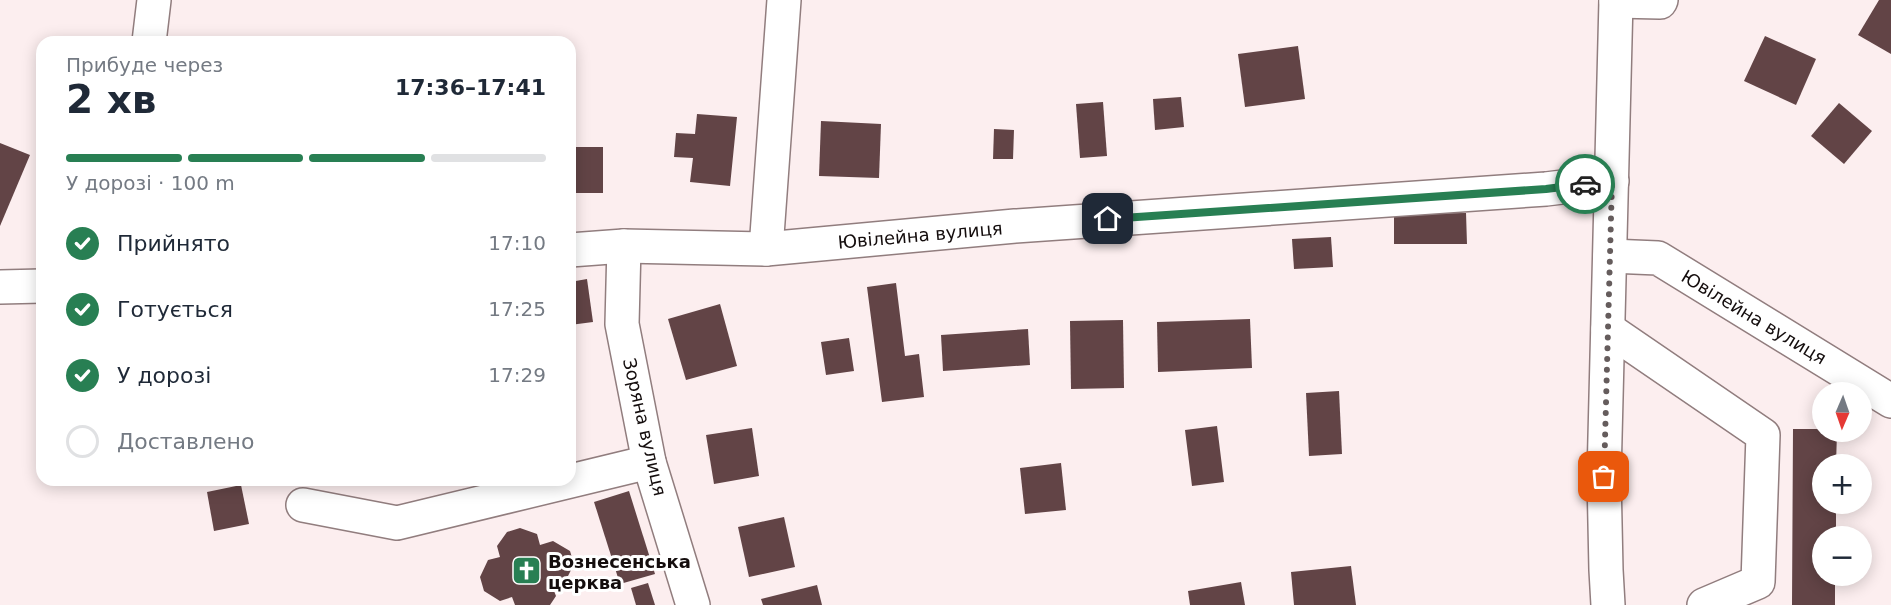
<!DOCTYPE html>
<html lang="uk">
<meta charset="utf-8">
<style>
body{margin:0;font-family:"DejaVu Sans",sans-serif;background:#f2f2f3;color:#1f2937;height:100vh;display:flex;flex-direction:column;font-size:22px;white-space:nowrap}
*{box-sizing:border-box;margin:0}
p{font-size:20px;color:#747a83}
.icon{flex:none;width:33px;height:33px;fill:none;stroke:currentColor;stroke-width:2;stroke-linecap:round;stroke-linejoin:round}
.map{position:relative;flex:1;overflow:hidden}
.drawer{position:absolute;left:36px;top:36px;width:540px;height:450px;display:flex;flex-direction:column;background:#fff;border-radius:18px;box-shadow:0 3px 15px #0003}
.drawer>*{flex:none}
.needle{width:39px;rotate:182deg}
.controls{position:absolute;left:1812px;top:382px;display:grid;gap:12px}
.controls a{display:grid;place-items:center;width:60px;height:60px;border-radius:50%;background:#fff;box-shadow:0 3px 15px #0003;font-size:30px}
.pin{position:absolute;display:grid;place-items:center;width:51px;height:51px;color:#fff;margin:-26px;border-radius:12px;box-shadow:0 3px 9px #0006}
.courier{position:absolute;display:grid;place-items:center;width:60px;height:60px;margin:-30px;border:4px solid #287f53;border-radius:50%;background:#fff;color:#222;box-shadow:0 2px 8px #0007}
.summary em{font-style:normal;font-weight:800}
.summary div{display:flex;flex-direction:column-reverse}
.summary{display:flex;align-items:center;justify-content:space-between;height:102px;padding:0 30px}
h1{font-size:39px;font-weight:800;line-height:45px}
.bar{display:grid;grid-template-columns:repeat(4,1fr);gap:9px 6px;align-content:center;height:72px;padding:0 30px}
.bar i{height:8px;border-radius:4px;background:#e0e1e3}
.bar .selected{background:#287f53}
.bar p{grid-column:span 4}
ol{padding:0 30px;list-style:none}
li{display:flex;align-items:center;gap:18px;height:66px}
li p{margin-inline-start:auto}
li .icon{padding:6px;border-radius:50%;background:#287f53;color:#fff;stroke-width:4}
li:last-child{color:#747a83}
li i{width:33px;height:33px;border:3px solid #e0e1e3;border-radius:50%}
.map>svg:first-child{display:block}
.building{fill:#624446}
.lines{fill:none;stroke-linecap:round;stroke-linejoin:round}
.minor-casing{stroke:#917d7e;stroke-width:36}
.major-casing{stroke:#917d7e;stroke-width:36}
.minor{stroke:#fff;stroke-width:33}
.major{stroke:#fff;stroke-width:33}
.done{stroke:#655c5c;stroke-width:6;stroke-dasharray:0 10.8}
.route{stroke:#287f53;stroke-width:8}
.labels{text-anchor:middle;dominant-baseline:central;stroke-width:6;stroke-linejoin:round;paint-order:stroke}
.street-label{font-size:18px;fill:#140d0d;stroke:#fff}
.poi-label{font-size:18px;font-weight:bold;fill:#140d0d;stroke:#fff;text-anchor:start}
</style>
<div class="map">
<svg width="1891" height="605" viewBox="0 0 1891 605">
<rect width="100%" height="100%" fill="#fceeef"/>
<g class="building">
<polygon points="1879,0 1891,0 1891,54 1858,35"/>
<polygon points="1765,36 1816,59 1796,105 1744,81"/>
<polygon points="1298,46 1305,99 1245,107 1238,54"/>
<polygon points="1181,97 1184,127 1155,130 1153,99"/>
<polygon points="1103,102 1107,156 1080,158 1076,104"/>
<polygon points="1839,103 1872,131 1844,164 1811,136"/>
<polygon points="697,114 737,117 730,186 690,182 693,158 674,157 676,133 695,134"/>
<polygon points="821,121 881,124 879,178 819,176"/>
<polygon points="994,129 1014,130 1013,159 993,159"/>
<polygon points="0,143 30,155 0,226"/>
<rect x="575" y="147" width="28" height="46"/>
<polygon points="1466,213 1467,244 1394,244 1394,214"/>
<polygon points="1331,237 1333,267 1294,269 1292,239"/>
<polygon points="587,279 593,322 570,325 570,282"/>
<polygon points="896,283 905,356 919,354 924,397 882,402 867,287"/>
<polygon points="720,304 737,366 686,380 668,319"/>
<polygon points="1250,319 1252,368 1158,372 1157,322"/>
<polygon points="1123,320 1124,388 1071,389 1070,321"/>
<polygon points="1028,329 1030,365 943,371 941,335"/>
<polygon points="849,338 854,371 826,375 821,342"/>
<polygon points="1339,391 1342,454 1309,456 1306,393"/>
<polygon points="1217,426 1224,482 1192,486 1185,430"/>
<polygon points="752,428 759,476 714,484 706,435"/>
<polygon points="1793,429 1822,429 1822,432 1837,432 1836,465 1822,465 1822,504 1836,504 1836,537 1822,537 1822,576 1835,576 1835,605 1792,605"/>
<polygon points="1061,463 1066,510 1025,514 1020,468"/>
<polygon points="241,485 249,524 214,531 207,492"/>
<polygon points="629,491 655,574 620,584 594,502"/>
<polygon points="784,517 795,567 749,577 738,527"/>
<polygon points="520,528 537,534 540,545 553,541 570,551 574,564 565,582 552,586 556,596 550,605 515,605 512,597 500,601 484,591 480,577 488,560 500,557 497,546 507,532"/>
<polygon points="1351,566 1356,605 1294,605 1291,572"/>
<polygon points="1241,582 1245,605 1190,605 1188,591"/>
<polygon points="648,583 655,605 636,605 631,588"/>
<polygon points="817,585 822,605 763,605 761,599"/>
</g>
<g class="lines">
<defs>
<g id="minor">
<polyline points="1616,1 1660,2 1661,0"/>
<polyline points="149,42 154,0"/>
<polyline points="624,246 622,324 649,462 693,605"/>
<polyline points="766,249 784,0"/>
<polyline points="570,250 624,246 766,249 1015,226 1546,189 1612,181"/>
<polyline points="1610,256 1658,258 1891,401"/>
<polyline points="0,287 42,286"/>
<polyline points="1608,329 1763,435 1758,582 1704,605"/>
<polyline points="303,505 397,523 649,462"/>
</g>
<polyline id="major" points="1608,605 1606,570 1604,477 1616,0"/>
</defs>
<use href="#minor" class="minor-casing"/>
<use href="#major" class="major-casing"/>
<use href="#minor" class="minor"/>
<use href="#major" class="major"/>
</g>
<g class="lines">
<polyline class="done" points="1585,184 1612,181 1604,477"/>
<polyline class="route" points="1108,219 1546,189 1585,184"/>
</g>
<defs>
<symbol id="church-square" viewBox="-11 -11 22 22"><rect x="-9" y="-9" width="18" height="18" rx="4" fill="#287f53" stroke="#fff"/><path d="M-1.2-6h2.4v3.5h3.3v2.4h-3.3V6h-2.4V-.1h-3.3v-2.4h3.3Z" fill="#fff"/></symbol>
</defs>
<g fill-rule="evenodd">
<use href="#church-square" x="510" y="554" width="33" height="33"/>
</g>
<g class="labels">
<g class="street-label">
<text transform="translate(920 235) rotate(-5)">Ювілейна вулиця</text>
<text transform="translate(1754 317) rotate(31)">Ювілейна вулиця</text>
<text transform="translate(645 427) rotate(77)">Зоряна вулиця</text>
</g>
<g class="poi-label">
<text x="548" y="561">Вознесенська<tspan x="548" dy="21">церква</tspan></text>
</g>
</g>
</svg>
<div class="controls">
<a><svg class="needle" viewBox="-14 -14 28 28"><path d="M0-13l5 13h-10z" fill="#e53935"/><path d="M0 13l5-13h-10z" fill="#747a83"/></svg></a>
<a>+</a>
<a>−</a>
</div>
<div class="pin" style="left:1604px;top:477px;background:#ea580c"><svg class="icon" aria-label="bag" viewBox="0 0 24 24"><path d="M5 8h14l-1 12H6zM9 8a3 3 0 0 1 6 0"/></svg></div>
<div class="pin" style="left:1108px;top:219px;background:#1f2937"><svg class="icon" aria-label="home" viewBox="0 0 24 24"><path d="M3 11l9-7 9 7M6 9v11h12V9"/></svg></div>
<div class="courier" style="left:1585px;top:184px"><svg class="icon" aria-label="car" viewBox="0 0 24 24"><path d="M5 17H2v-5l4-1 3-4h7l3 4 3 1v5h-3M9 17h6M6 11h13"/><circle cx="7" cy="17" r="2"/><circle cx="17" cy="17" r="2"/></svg></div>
<section class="drawer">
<div class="summary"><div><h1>2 хв</h1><p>Прибуде через</p></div><em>17:36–17:41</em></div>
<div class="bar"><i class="selected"></i><i class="selected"></i><i class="selected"></i><i></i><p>У дорозі · 100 m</p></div>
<ol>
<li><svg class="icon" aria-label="check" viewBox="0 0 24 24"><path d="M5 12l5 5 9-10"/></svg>Прийнято<p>17:10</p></li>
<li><svg class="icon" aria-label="check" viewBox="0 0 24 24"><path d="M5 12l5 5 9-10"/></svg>Готується<p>17:25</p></li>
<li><svg class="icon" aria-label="check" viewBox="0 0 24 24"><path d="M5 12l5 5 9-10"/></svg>У дорозі<p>17:29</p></li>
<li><i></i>Доставлено</li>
</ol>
</section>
</div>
